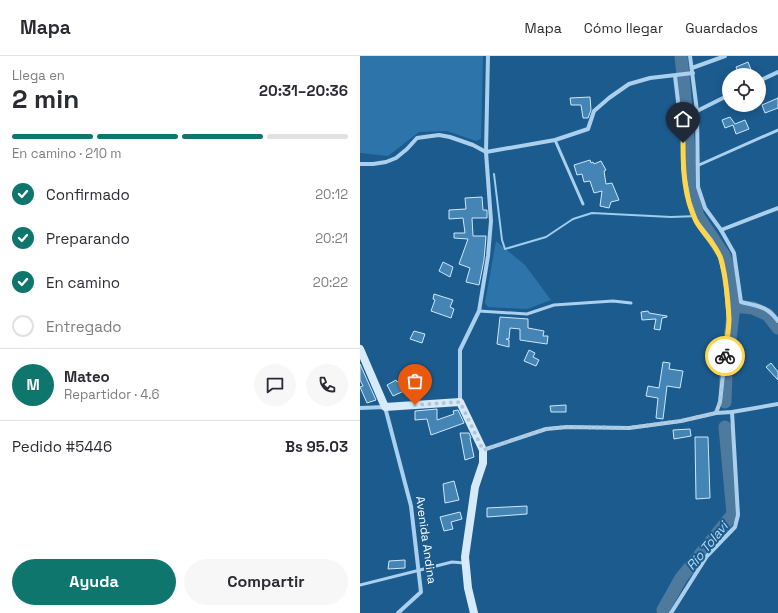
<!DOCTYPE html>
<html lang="es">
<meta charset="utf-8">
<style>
body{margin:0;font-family:"Space Grotesk",sans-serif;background:#f7f7f7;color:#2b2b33;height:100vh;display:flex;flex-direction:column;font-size:15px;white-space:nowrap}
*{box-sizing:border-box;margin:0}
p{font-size:13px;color:#7c7c81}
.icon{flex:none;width:22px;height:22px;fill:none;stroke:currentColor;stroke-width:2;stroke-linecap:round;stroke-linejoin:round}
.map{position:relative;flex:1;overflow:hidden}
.details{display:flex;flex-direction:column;background:#fff;width:360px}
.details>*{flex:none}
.tools{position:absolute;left:362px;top:12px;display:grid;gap:8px}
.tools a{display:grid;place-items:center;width:44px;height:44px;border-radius:50%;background:#fff;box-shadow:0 2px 10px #0003;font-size:20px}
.pin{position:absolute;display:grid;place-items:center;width:34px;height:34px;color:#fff;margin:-41px -17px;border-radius:50% 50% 50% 0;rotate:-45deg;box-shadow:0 0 4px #0007}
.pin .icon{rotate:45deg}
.courier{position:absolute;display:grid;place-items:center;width:40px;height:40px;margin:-20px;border:3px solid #ffd54a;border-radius:50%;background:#fff;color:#222;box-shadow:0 1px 5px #0007}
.head em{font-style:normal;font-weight:800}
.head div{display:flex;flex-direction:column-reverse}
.head{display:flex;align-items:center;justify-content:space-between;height:68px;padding:0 12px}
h1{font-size:26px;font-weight:800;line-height:30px}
.bar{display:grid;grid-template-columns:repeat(4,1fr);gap:6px 4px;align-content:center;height:48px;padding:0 12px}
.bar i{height:5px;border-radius:3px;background:#e1e1e2}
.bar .selected{background:#0f766e}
.bar p{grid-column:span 4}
.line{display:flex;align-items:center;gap:10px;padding:0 12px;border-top:1px solid #e1e1e2}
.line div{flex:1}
.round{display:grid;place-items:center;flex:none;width:42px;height:42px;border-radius:21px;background:#f7f7f7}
ol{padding:0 12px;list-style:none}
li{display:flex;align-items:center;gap:12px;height:44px}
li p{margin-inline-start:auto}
li .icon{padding:4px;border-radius:50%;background:#0f766e;color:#fff;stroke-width:4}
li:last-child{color:#7c7c81}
li i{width:22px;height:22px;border:2px solid #e1e1e2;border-radius:50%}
.action{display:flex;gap:8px;margin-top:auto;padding:8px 12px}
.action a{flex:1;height:46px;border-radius:24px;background:#0f766e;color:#fff;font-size:16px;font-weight:800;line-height:46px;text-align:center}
.action a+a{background:#f7f7f7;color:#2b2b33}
header{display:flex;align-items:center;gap:24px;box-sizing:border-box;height:56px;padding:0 20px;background:#fff;border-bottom:1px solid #e1e1e2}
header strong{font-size:19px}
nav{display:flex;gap:22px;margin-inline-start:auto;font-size:14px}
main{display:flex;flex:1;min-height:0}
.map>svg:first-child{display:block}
.green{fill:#2c74a9}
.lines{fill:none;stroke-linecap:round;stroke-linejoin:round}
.stream{stroke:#9dcdef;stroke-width:2}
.river{stroke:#4e7a9e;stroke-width:13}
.building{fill:#4485b5;stroke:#cfe7f9}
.lane{stroke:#aad0ed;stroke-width:3}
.street{stroke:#aad0ed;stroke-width:4}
.secondary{stroke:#d6eafa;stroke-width:8}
.done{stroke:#b0c6d7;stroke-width:4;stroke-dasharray:0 7.2}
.route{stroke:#ffd54a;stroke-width:5}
.labels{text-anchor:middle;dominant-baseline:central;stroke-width:4;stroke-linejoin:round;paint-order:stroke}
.street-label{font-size:12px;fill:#fff;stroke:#1c5b8e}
.water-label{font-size:13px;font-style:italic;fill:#b6daf4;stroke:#1c5b8e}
</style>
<header>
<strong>Mapa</strong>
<nav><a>Mapa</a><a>Cómo llegar</a><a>Guardados</a></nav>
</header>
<main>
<section class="details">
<div class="head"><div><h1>2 min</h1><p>Llega en</p></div><em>20:31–20:36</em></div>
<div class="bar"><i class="selected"></i><i class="selected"></i><i class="selected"></i><i></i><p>En camino · 210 m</p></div>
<ol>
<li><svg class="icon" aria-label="check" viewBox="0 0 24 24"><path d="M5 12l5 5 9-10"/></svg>Confirmado<p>20:12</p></li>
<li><svg class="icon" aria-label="check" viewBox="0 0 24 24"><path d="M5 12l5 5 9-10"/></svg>Preparando<p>20:21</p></li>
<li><svg class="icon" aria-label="check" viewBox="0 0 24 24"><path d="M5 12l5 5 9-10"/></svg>En camino<p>20:22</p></li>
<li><i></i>Entregado</li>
</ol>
<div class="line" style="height:72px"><b class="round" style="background:#0f766e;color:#fff">M</b><div><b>Mateo</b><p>Repartidor · 4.6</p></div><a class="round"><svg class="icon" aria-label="chat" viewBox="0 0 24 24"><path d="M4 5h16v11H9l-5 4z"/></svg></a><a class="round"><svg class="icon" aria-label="phone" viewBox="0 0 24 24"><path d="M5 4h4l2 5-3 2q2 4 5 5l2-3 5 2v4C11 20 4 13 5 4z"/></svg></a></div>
<div class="line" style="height:52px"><div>Pedido #5446</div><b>Bs 95.03</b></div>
<div class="action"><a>Ayuda</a><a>Compartir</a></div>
</section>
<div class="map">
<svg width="418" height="557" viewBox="0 0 418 557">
<rect width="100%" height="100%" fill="#1c5b8e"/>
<g class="green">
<polygon points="0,0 123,0 121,83 116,85 87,75 59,76 28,100 0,97"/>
<polygon points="136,185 165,209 191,244 167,253 128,251 125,247"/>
</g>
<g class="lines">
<polyline class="stream" points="134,118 142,184 145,193 186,181 213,163 232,157 311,161 338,160"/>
<g class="river">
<polyline points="321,0 324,29 332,138 338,160 364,199 370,216 374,250 366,316 365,346"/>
<polyline points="374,250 393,252 408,259 418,272"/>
<polyline points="304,557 303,554 321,522 373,458 365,371"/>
</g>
</g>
<g class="building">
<polygon points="388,6 393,19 379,19 376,11"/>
<polygon points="230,41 231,54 228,62 223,62 221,49 211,49 210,42"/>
<polygon points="418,42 418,52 405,57 402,49"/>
<polygon points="370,61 375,68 385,64 389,73 376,78 373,69 365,72 362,64"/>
<polygon points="230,104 231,107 233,106 234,108 241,105 246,114 244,115 246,128 252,127 259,144 251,146 249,152 240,150 242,135 234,137 230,125 224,126 222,118 217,119 214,109"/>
<polygon points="122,141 123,154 127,154 127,162 112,162 113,180 126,180 124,204 119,229 106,226 110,212 99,208 108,183 94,182 94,177 105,177 103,162 89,163 89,154 106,153 105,142"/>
<polygon points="83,206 93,211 90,221 79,215"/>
<polygon points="74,238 93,244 90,251 94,253 91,262 71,255 75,244 73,243"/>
<polygon points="288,255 289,257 307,260 307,261 302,262 300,274 294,273 296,263 282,264 281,256"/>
<polygon points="140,261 168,263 168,272 184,275 183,280 188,280 187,288 160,284 160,273 150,272 149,283 146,283 149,284 149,291 137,288"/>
<polygon points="54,275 65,278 62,287 50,283"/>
<polygon points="169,294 175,297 173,301 179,304 176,310 164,305"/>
<polygon points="303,306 310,307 309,313 323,315 320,332 307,330 303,363 296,362 298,342 286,340 288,330 299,332"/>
<polygon points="411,307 418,316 418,324 406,311"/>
<polygon points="0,308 16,344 7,347 0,331 3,330 0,324"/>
<polygon points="51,311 59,325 43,332 44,335 33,340 27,329 36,324 37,326 47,321 43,314"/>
<polygon points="206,349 206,356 191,356 190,350"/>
<polygon points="77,353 77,364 94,358 93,355 98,354 104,367 71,379 67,363 55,364 55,355"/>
<polygon points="330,373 331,380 314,383 313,374"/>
<polygon points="100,377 109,377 111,382 110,382 114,401 105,404"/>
<polygon points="335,381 348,381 350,442 336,443"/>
<polygon points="94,425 99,444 85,447 83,428"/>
<polygon points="167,450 167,458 127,461 127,452"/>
<polygon points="100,456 102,463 91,466 93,473 84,475 80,461"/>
<polygon points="45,504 45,512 28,513 29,505"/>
</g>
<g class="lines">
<g class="lane">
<polyline points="195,84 223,148"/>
<polyline points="339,109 418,74"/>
<polyline points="119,255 167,258 194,249 253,245 271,247"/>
<polyline points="0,529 92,506 104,507"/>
</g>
<g class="street">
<path d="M330 0 337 55 338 131 345 152 361 174 374 197 381 246C398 250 407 250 418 265"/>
<polyline points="332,12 365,0"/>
<polyline points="315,20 323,87 323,112 329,145 336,165 351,184 360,201 365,221 369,264 360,346 356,357"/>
<polyline points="399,25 418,16"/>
<polyline points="337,55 369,39"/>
<polyline points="0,108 13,108 26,106 36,102 47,93 57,82 64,81 79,79 90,81 113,89 126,96 195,84 228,73 234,55 249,42 269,28 290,22 333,17"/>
<polyline points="361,174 418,152"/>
<polyline points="100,346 100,294 119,255 128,200 131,165 126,96 128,0"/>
<polyline points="0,352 25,351 51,450 61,536 38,557"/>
<polyline points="123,394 186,373 207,371 269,372 321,365 356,357 372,356 418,348"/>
<polyline points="311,557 347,500 375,471 378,459 372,356"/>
</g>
<polyline class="secondary" points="0,293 25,351 100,346 123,394 123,407 115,431 105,501 108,532 114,557"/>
</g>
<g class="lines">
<polyline class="done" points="55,349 100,346 123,394 186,373 206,371 268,372 321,365 356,357 360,346 365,300"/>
<path class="route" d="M323 87C323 113 324 141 336 165 343 178 356 188 361 203 366 222 368 244 369 263 369 275 366 288 365 300"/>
</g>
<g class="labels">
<g class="street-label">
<text transform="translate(66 484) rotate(82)">Avenida Andina</text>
</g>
<g class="water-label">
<text transform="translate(347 490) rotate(-51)">Río Tolavi</text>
</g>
</g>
</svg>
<div class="tools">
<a><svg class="icon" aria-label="locate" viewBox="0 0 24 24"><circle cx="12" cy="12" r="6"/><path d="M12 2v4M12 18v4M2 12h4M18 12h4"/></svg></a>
</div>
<div class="pin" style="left:55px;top:349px;background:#ea580c"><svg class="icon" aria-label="bag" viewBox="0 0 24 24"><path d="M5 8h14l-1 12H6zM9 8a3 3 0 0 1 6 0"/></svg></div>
<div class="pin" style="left:323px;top:87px;background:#1f2937"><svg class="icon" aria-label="home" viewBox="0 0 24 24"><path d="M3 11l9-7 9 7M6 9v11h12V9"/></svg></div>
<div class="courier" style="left:365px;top:300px"><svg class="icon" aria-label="bike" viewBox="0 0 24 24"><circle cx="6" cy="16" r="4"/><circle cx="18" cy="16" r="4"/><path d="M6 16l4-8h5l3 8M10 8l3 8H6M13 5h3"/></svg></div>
</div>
</main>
